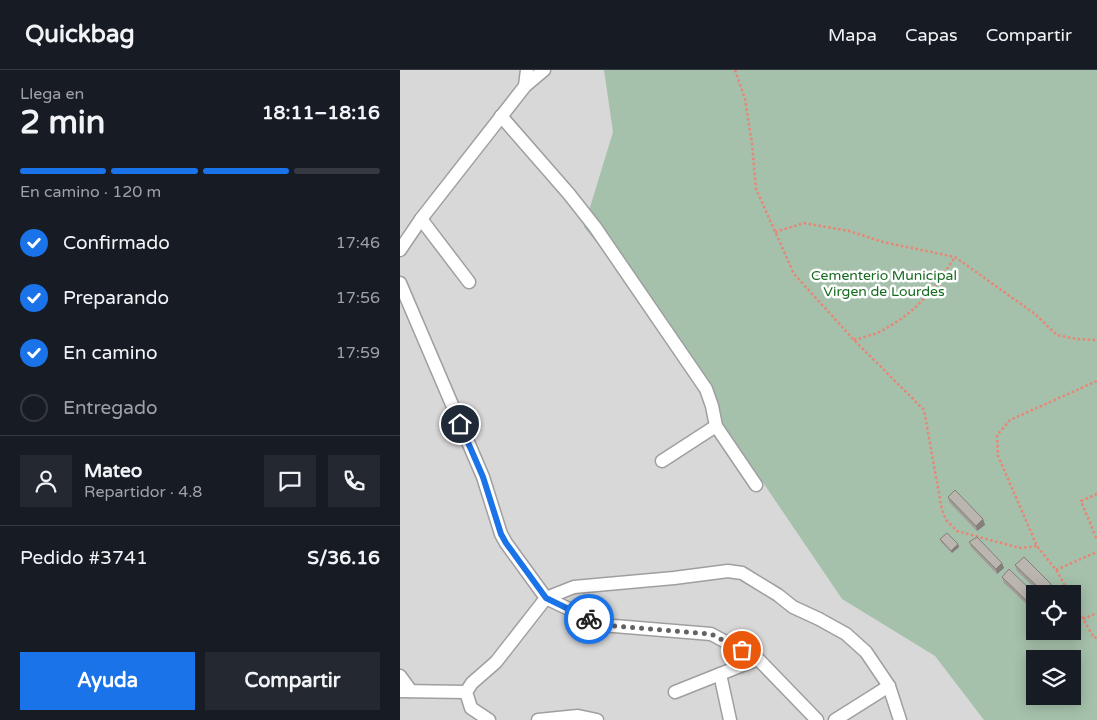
<!DOCTYPE html>
<html lang="es">
<meta charset="utf-8">
<style>
body{margin:0;font-family:"Varela Round",sans-serif;background:#242831;color:#f1f3f6;height:100vh;display:flex;flex-direction:column;font-size:19px;white-space:nowrap}
*{box-sizing:border-box;margin:0}
p{font-size:16px;color:#9ea1a6}
.icon{flex:none;width:28px;height:28px;fill:none;stroke:currentColor;stroke-width:2;stroke-linecap:round;stroke-linejoin:round}
.map{position:relative;flex:1;overflow:hidden}
.sheet{display:flex;flex-direction:column;background:#171b24;width:400px}
.sheet>*{flex:none}
.buttons{position:absolute;left:626px;top:515px;display:grid;gap:10px}
.buttons a{display:grid;place-items:center;width:55px;height:55px;border-radius:0px;background:#171b24;box-shadow:0 2px 12px #0003;font-size:25px}
.pin{position:absolute;display:grid;place-items:center;width:42px;height:42px;color:#fff;margin:-21px;border:2px solid #fff;border-radius:50%;box-shadow:0 1px 5px #0007}
.courier{position:absolute;display:grid;place-items:center;width:50px;height:50px;margin:-25px;border:4px solid #1a73e8;border-radius:50%;background:#fff;color:#222;box-shadow:0 1px 6px #0007}
.head em{font-style:normal;font-weight:700}
.head div{display:flex;flex-direction:column-reverse}
.head{display:flex;align-items:center;justify-content:space-between;height:85px;padding:0 20px}
h1{font-size:32px;font-weight:700;line-height:38px}
.bar{display:grid;grid-template-columns:repeat(4,1fr);gap:8px 5px;align-content:center;height:60px;padding:0 20px}
.bar i{height:6px;border-radius:4px;background:#363941}
.bar .current{background:#1a73e8}
.bar p{grid-column:span 4}
.line{display:flex;align-items:center;gap:12px;padding:0 20px;border-top:1px solid #363941}
.line div{flex:1}
.round{display:grid;place-items:center;flex:none;width:52px;height:52px;border-radius:0px;background:#242831}
ol{padding:0 20px;list-style:none}
li{display:flex;align-items:center;gap:15px;height:55px}
li p{margin-inline-start:auto}
li .icon{padding:5px;border-radius:50%;background:#1a73e8;color:#fff;stroke-width:4}
li:last-child{color:#9ea1a6}
li i{width:28px;height:28px;border:2px solid #363941;border-radius:50%}
.action{display:flex;gap:10px;margin-top:auto;padding:10px 20px}
.action a{flex:1;height:58px;border-radius:0px;background:#1a73e8;color:#fff;font-size:20px;font-weight:700;line-height:58px;text-align:center}
.action a+a{background:#242831;color:#f1f3f6}
header{display:flex;align-items:center;gap:30px;box-sizing:border-box;height:70px;padding:0 25px;background:#171b24;border-bottom:1px solid #363941}
header strong{font-size:24px}
nav{display:flex;gap:28px;margin-inline-start:auto;font-size:18px}
main{display:flex;flex:1;min-height:0}
.map>svg:first-child{display:block}
.residential{fill:#d9d8d8;fill-rule:evenodd}
.cemetery{fill:#a5c1ab;fill-rule:evenodd}
.lines{fill:none;stroke-linecap:round;stroke-linejoin:round}
.minor-casing{stroke:#9f9f9f;stroke-width:15}
.path{stroke:#e88676;stroke-width:2.5;stroke-dasharray:2.5 2.5;stroke-linecap:butt}
.minor{stroke:#fff;stroke-width:12}
.wall{fill:#a19c96}
.shaded-wall{fill:#837f7a}
.building{fill:#bbb5af;stroke:#837f7a}
.done{stroke:#646361;stroke-width:5;stroke-dasharray:0 9}
.route{stroke:#1a73e8;stroke-width:6}
.labels{text-anchor:middle;dominant-baseline:central;stroke-width:5;stroke-linejoin:round;paint-order:stroke}
.park-label{font-size:14px;fill:#176a21;stroke:#fff}
</style>
<header>
<strong>Quickbag</strong>
<nav><a>Mapa</a><a>Capas</a><a>Compartir</a></nav>
</header>
<main>
<section class="sheet">
<div class="head"><div><h1>2 min</h1><p>Llega en</p></div><em>18:11–18:16</em></div>
<div class="bar"><i class="current"></i><i class="current"></i><i class="current"></i><i></i><p>En camino · 120 m</p></div>
<ol>
<li><svg class="icon" aria-label="check" viewBox="0 0 24 24"><path d="M5 12l5 5 9-10"/></svg>Confirmado<p>17:46</p></li>
<li><svg class="icon" aria-label="check" viewBox="0 0 24 24"><path d="M5 12l5 5 9-10"/></svg>Preparando<p>17:56</p></li>
<li><svg class="icon" aria-label="check" viewBox="0 0 24 24"><path d="M5 12l5 5 9-10"/></svg>En camino<p>17:59</p></li>
<li><i></i>Entregado</li>
</ol>
<div class="line" style="height:90px"><a class="round"><svg class="icon" aria-label="person" viewBox="0 0 24 24"><circle cx="12" cy="8" r="4"/><path d="M4 21q1-7 8-7t8 7"/></svg></a><div><b>Mateo</b><p>Repartidor · 4.8</p></div><a class="round"><svg class="icon" aria-label="chat" viewBox="0 0 24 24"><path d="M4 5h16v11H9l-5 4z"/></svg></a><a class="round"><svg class="icon" aria-label="phone" viewBox="0 0 24 24"><path d="M5 4h4l2 5-3 2q2 4 5 5l2-3 5 2v4C11 20 4 13 5 4z"/></svg></a></div>
<div class="line" style="height:65px"><div>Pedido #3741</div><b>S/36.16</b></div>
<div class="action"><a>Ayuda</a><a>Compartir</a></div>
</section>
<div class="map">
<svg width="697" height="650" viewBox="0 0 697 650">
<rect width="100%" height="100%" fill="#ebe8e2"/>
<path class="residential" d="M0 0H697V650H0ZM635 524H672V561H635ZM635 589H672V626H635Z"/>
<path class="cemetery" d="M204 0H697V650H584L535 586 442 529 221 203 184 157 213 62ZM635 524H672V561H635ZM635 589H672V626H635Z"/>
<g class="lines">
<defs>
<g id="minor">
<polyline points="125,16 144,0"/>
<polyline points="101,46 169,124 195,157 306,319 312,336 316,356 356,415"/>
<polyline points="21,149 69,212"/>
<polyline points="0,180 21,149 125,16 127,0"/>
<polyline points="0,213 83,407 101,464 106,473 146,528 202,555 311,564 358,589 417,650"/>
<polyline points="262,391 316,356"/>
<polyline points="320,604 330,650"/>
<polyline points="0,606 11,621"/>
<polyline points="0,621 66,622"/>
<polyline points="275,622 358,589"/>
<polyline points="89,650 71,638 66,622 72,613 96,592 146,528 174,517 274,508 328,501 342,503 378,525 393,537 419,549 446,564 466,582 489,616 500,650"/>
<polyline points="138,650 178,646 197,650"/>
<polyline points="435,650 489,616"/>
</g>
</defs>
<use href="#minor" class="minor-casing"/>
<g class="path">
<polyline points="335,0 345,29 352,74 356,119 394,204 454,270 524,340 542,440 546,450 557,461 620,478 637,476"/>
<polyline points="375,162 404,153 449,161 483,172 555,187 635,244 657,265 677,269 697,270"/>
<path d="M454 270C463 267 475 265 483 260 518 241 534 219 555 187"/>
<polyline points="697,424 681,431 697,470"/>
<polyline points="656,500 697,482"/>
<polyline points="670,524 656,500 637,476 598,386 597,365 610,350 697,311"/>
<polyline points="672,529 694,568 697,567"/>
<polyline points="683,549 697,543"/>
</g>
<use href="#minor" class="minor"/>
</g>
<g class="wall">
<polygon points="548,427 583,449 585,455 577,461 549,432"/>
<polygon points="540,469 558,474 559,477 552,483 541,472"/>
<polygon points="569,472 602,493 604,498 597,504 571,477"/>
<polygon points="615,495 651,514 653,519 648,524 641,524 617,501"/>
<polygon points="602,507 635,524 635,542 604,513"/>
</g>
<g class="shaded-wall">
<polygon points="583,449 585,455 577,461 576,456"/>
<polygon points="558,474 559,477 552,483 551,481"/>
<polygon points="602,493 604,498 597,504 596,499"/>
<polygon points="651,514 653,519 648,524 643,524 643,522"/>
</g>
<g class="building">
<polygon points="555,420 583,449 576,456 548,427"/>
<polygon points="547,463 558,474 551,481 540,469"/>
<polygon points="577,467 602,493 596,499 569,472"/>
<polygon points="624,487 651,514 643,522 615,495"/>
<polygon points="609,499 635,524 635,539 602,507"/>
</g>
<g class="lines">
<polyline class="done" points="189,549 202,555 311,564 342,580"/>
<polyline class="route" points="60,354 83,407 101,464 106,473 146,528 189,549"/>
</g>
<g class="labels">
<g class="park-label">
<text x="484" y="205">Cementerio Municipal<tspan x="484" dy="16">Virgen de Lourdes</tspan></text>
</g>
</g>
</svg>
<div class="buttons">
<a><svg class="icon" aria-label="locate" viewBox="0 0 24 24"><circle cx="12" cy="12" r="6"/><path d="M12 2v4M12 18v4M2 12h4M18 12h4"/></svg></a>
<a><svg class="icon" aria-label="layers" viewBox="0 0 24 24"><path d="M12 4l9 5-9 5-9-5zM3 14l9 5 9-5"/></svg></a>
</div>
<div class="pin" style="left:342px;top:580px;background:#ea580c"><svg class="icon" aria-label="bag" viewBox="0 0 24 24"><path d="M5 8h14l-1 12H6zM9 8a3 3 0 0 1 6 0"/></svg></div>
<div class="pin" style="left:60px;top:354px;background:#1f2937"><svg class="icon" aria-label="home" viewBox="0 0 24 24"><path d="M3 11l9-7 9 7M6 9v11h12V9"/></svg></div>
<div class="courier" style="left:189px;top:549px"><svg class="icon" aria-label="bike" viewBox="0 0 24 24"><circle cx="6" cy="16" r="4"/><circle cx="18" cy="16" r="4"/><path d="M6 16l4-8h5l3 8M10 8l3 8H6M13 5h3"/></svg></div>
</div>
</main>
